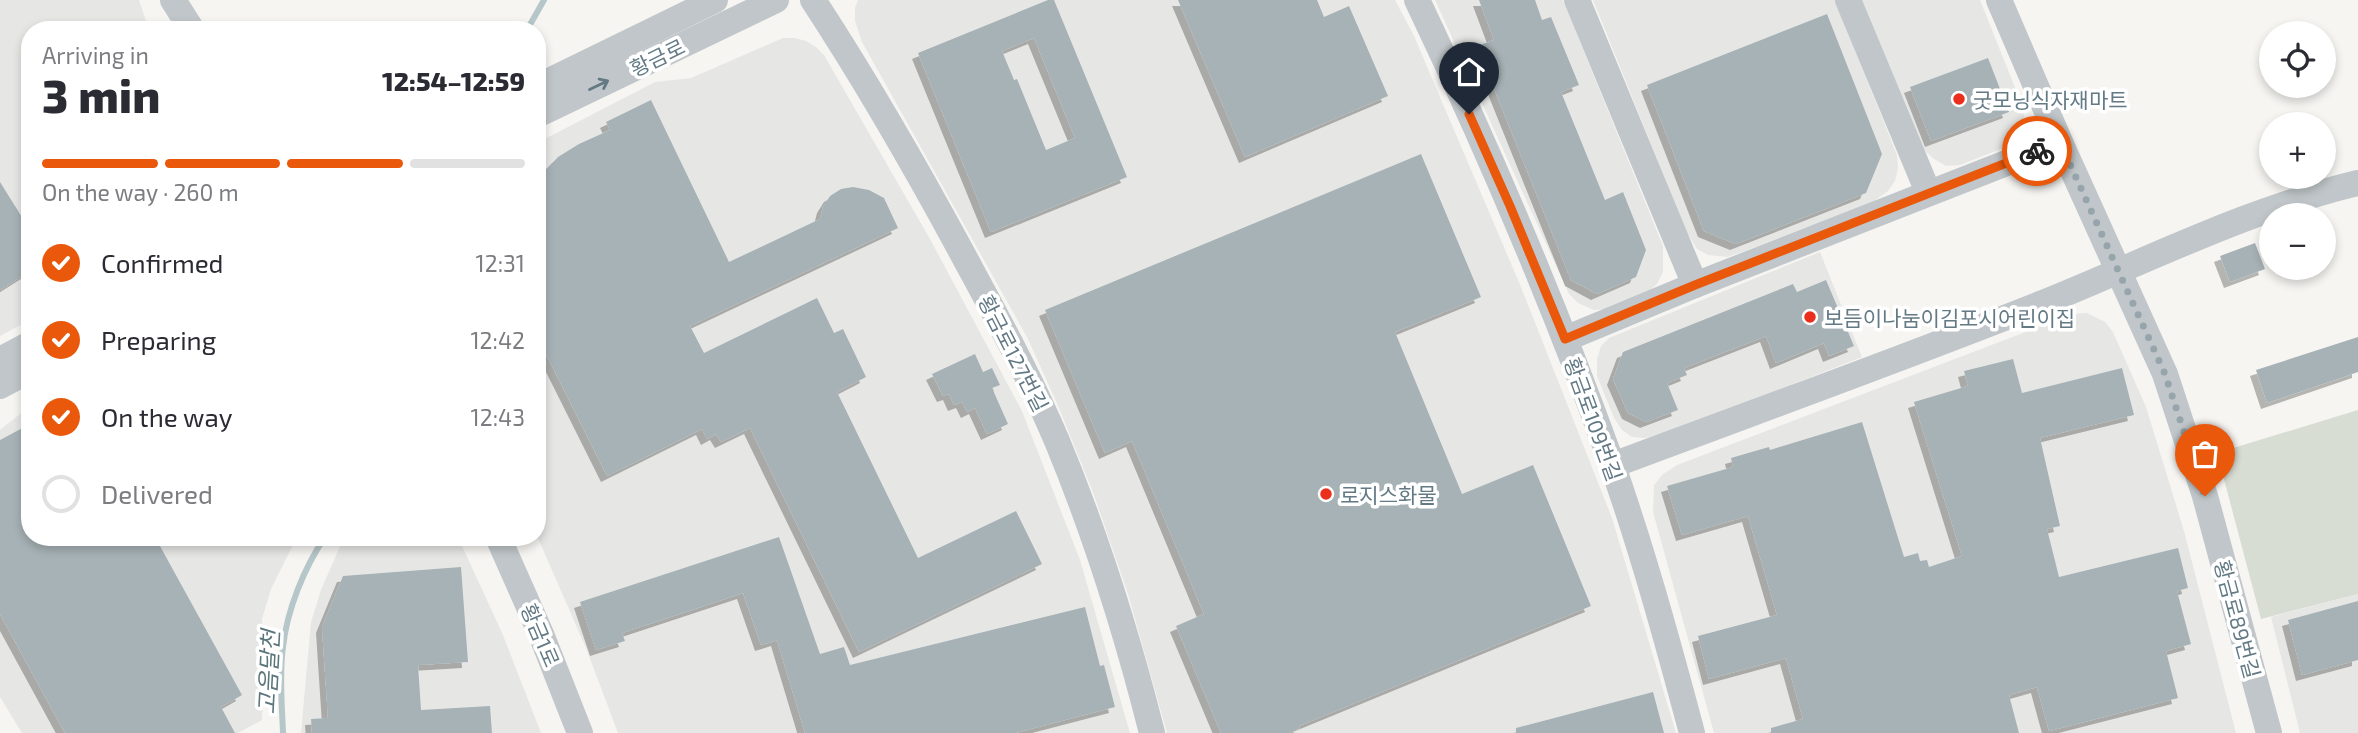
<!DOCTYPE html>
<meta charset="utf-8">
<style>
body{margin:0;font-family:"Exo 2","Noto Sans KR",sans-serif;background:#f7f7f7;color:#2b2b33;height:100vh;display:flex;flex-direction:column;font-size:26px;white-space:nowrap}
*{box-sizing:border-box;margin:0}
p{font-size:23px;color:#7c7c81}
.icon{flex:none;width:38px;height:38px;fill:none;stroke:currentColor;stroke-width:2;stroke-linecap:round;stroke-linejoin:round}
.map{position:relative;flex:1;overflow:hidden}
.panel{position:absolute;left:21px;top:21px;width:525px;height:525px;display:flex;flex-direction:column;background:#fff;border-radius:28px;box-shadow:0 4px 10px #0003}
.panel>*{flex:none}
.fabs{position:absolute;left:2259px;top:21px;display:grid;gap:14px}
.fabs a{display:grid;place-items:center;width:77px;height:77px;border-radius:50%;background:#fff;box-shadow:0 4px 10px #0003;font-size:35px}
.pin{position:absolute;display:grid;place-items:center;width:60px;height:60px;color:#fff;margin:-72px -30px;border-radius:50% 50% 50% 0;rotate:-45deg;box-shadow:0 0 7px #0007}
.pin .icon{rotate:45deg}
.courier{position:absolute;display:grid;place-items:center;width:70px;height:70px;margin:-35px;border:5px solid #ea580c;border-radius:50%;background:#fff;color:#222;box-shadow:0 2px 9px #0007}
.overview em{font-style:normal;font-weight:800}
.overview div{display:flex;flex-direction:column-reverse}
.overview{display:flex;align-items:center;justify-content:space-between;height:119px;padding:0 21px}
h1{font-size:46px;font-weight:800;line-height:52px}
.bar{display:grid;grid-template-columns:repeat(4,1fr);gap:10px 7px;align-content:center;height:84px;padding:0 21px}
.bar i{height:9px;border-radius:5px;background:#e1e1e2}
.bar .active{background:#ea580c}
.bar p{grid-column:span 4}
ol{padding:0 21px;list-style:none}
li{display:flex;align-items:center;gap:21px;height:77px}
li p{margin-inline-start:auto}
li .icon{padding:7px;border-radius:50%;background:#ea580c;color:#fff;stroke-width:4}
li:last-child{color:#7c7c81}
li i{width:38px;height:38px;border:4px solid #e1e1e2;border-radius:50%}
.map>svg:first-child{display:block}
.built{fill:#e6e7e5}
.green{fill:#d8ddd3}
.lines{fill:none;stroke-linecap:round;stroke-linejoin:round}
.stream{stroke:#b6c7c9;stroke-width:6}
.building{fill:#a7b2b6;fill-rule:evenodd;filter:url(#shadow)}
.minor{stroke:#c0c6c9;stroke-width:26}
.oneway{stroke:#637a85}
.done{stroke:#96a5ab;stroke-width:7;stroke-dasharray:0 12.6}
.route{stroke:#ea580c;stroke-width:9}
.poi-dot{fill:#ec2e1c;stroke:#fff;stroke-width:2.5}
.labels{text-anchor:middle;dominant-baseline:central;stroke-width:7;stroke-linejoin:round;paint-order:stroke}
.street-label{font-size:21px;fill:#637a85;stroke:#fff}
.poi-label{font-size:21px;fill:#637a85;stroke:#fff;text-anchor:start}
.water-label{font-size:23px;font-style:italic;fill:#5a767b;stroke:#fff}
</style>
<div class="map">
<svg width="2358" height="733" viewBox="0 0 2358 733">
<defs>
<filter id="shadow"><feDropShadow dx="-6" dy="6" stdDeviation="0" flood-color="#0004"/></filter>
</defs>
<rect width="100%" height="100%" fill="#f6f5f2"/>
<g class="built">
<polygon points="0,0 139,0 149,30 30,30 30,320 0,336"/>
<polygon points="858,0 1395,0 1414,36 1521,287 1612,518 1676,733 1167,733 1128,594 1094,495 1059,408 1028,339 862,42 855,21 855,8"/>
<polygon points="1435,0 1563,0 1663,246 1663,272 1657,284 1647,293 1608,309 1594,310 1578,303 1569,294"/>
<polygon points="1593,0 1835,0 1897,155 1898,168 1895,181 1888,191 1873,202 1745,251 1727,257 1708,255 1697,249 1686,231"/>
<polygon points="1860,0 1980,0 2024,110 2023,125 2017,138 2006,147 1960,165 1946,166 1934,159 1924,150"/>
<polygon points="783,38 795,38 806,41 816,47 824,55 930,239 1022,411 1080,560 1130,733 618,733 586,648 537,536 537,143 655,82 691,78"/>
<polygon points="1820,252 1862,357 1664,435 1645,438 1632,437 1622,430 1614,418 1597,376 1597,359 1601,346 1609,338"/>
<polygon points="2087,313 2105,322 2113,332 2146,407 2184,531 2236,733 1714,733 1653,512 1654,485 1662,475 1677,465 2073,314"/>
<polygon points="30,406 30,537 297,537 271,589 262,619 264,673 262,720 238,733 22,733 0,697 0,430"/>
<polygon points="344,537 458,537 503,635 541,733 301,733 311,622 321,590"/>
<polygon points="2358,594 2358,733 2300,733 2271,617"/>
</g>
<polygon class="green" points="2358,410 2358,594 2261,619 2217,453"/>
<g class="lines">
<g class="stream">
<polyline points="527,30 544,0"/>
<path d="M283 733C282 705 279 675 283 647 287 610 304 568 325 537"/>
</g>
</g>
<g class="building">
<path d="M1048 0H1054L1127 177 991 232 918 53ZM1034 38 1075 138 1046 150 1017 79 1014 80 1002 51Z"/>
<polygon points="1178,0 1317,0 1324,17 1349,6 1388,96 1245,157"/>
<polygon points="1479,0 1535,0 1542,20 1551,17 1579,85 1561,92 1605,200 1623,192 1646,250 1636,277 1597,294 1571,280 1477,46 1494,40"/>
<polygon points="1827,14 1882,154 1866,193 1736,244 1704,231 1647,85"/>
<polygon points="1988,58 2009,112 1931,141 1910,87"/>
<polygon points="651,100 729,262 820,219 823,207 830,196 841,189 853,187 869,190 884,198 898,228 690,326 704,353 817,298 834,333 843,329 866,377 837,392 918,558 1016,511 1042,564 859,652 750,428 721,442 716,434 707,439 702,429 607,476 537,336 537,179 558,157 579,144 610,130 606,122"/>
<polygon points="1421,154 1481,297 1395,332 1462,494 1533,465 1591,606 1299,726 1300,728 1288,733 1221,733 1176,626 1204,614 1132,441 1105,453 1045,310"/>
<polygon points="0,182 30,230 30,271 0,290"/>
<polygon points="2255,243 2265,269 2230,282 2220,256"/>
<polygon points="1826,280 1854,346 1829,356 1824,343 1776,363 1766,336 1684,368 1687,375 1667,383 1678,410 1646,422 1628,413 1613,379 1623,352 1793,284 1797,292"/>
<polygon points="2358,337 2358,372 2267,403 2256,370"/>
<polygon points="975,354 983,372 992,368 1000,385 992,388 1008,424 987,434 975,408 967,412 962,402 954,405 949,394 943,396 932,374"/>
<polygon points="2013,359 2022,393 2122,368 2134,415 2040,438 2060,526 2047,529 2059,577 2178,548 2188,588 2177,591 2191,644 2166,651 2178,698 2049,731 2037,687 2009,695 2019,733 1771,733 1771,728 1803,719 1786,658 1709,679 1698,636 1777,615 1748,516 1682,535 1667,486 1733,467 1731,458 1769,447 1770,450 1862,422 1904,557 1918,553 1920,561 1927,560 1929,567 1962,556 1914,402 1968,386 1964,371"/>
<polygon points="30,424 30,537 155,537 242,695 221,707 235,733 65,733 0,614 0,440"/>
<polygon points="779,537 820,654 844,647 850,665 1085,607 1100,666 1104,665 1115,707 1015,733 805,733 777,640 761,645 743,593 622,633 625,641 596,650 580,602"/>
<polygon points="461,567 468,662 418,665 421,710 490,706 492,733 312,733 311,719 328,718 322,627 343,576"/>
<polygon points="2358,601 2358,660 2302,675 2288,620"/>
<polygon points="1653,692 1664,733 1516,733 1516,728"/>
</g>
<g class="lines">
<g class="minor">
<polyline points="173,0 192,30"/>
<path d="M813 0C866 81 915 166 961 251 995 314 1029 375 1057 441 1096 535 1127 634 1152 733"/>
<path d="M1417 0C1489 151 1555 306 1612 464 1643 552 1668 643 1692 733"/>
<polyline points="1577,0 1695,285"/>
<polyline points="1848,0 1928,192"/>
<polyline points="1999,0 2060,142 2165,374 2205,496 2269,733"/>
<polyline points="537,87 715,0"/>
<polyline points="537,115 776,0"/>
<polyline points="1565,339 1695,285 2060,142"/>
<polyline points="0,360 30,344"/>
<polyline points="0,386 30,370"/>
<path d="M1613 465C1757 411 1902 359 2045 302 2149 260 2249 209 2358 183"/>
<polyline points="498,537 541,634 580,733"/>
</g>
</g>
<defs><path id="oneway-shaft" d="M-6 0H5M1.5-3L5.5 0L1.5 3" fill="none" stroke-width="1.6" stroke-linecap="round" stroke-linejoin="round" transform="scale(1.75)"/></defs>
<use class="oneway" href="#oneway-shaft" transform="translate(599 85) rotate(-26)"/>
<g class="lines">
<polyline class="done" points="2037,151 2060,142 2165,374 2205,496"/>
<polyline class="route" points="1469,114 1510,206 1565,339 1695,285 2037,151"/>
</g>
<g class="poi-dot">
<circle cx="1959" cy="99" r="7"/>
<circle cx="1810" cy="317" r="7"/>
<circle cx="1326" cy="494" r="7"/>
</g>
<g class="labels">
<g class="street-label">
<text transform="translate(657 57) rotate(-26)">황금로</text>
<text transform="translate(1014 353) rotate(63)">황금로127번길</text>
<text transform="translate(1594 419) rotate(70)">황금로109번길</text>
<text transform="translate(2238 619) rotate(75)">황금로89번길</text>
<text transform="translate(541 635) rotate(67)">황금1로</text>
</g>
<g class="poi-label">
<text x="1973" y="99">굿모닝식자재마트</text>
<text x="1824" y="317">보듬이나눔이김포시어린이집</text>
<text x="1340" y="494">로지스화물</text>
</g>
<g class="water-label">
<text transform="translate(268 672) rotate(-87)">고음달천</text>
</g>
</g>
</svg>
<div class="fabs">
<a><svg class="icon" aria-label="locate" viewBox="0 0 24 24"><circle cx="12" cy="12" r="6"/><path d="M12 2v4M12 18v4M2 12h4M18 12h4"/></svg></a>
<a>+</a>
<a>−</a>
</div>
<div class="pin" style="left:2205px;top:496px;background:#ea580c"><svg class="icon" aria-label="bag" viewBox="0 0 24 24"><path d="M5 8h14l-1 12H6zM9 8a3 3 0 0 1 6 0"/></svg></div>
<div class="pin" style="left:1469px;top:114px;background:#1f2937"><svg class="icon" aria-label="home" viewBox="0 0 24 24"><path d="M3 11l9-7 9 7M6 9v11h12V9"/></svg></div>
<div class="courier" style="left:2037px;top:151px"><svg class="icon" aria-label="bike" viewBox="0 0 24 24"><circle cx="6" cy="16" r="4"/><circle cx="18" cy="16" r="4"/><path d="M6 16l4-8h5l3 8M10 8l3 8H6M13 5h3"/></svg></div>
<section class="panel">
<div class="overview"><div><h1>3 min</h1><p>Arriving in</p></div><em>12:54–12:59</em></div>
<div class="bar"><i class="active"></i><i class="active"></i><i class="active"></i><i></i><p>On the way · 260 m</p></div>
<ol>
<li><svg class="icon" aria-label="check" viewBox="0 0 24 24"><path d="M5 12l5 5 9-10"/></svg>Confirmed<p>12:31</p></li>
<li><svg class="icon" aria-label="check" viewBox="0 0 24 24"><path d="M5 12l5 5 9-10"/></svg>Preparing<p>12:42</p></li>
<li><svg class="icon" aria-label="check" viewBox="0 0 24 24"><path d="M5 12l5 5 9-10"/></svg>On the way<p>12:43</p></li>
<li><i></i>Delivered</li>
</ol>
</section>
</div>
